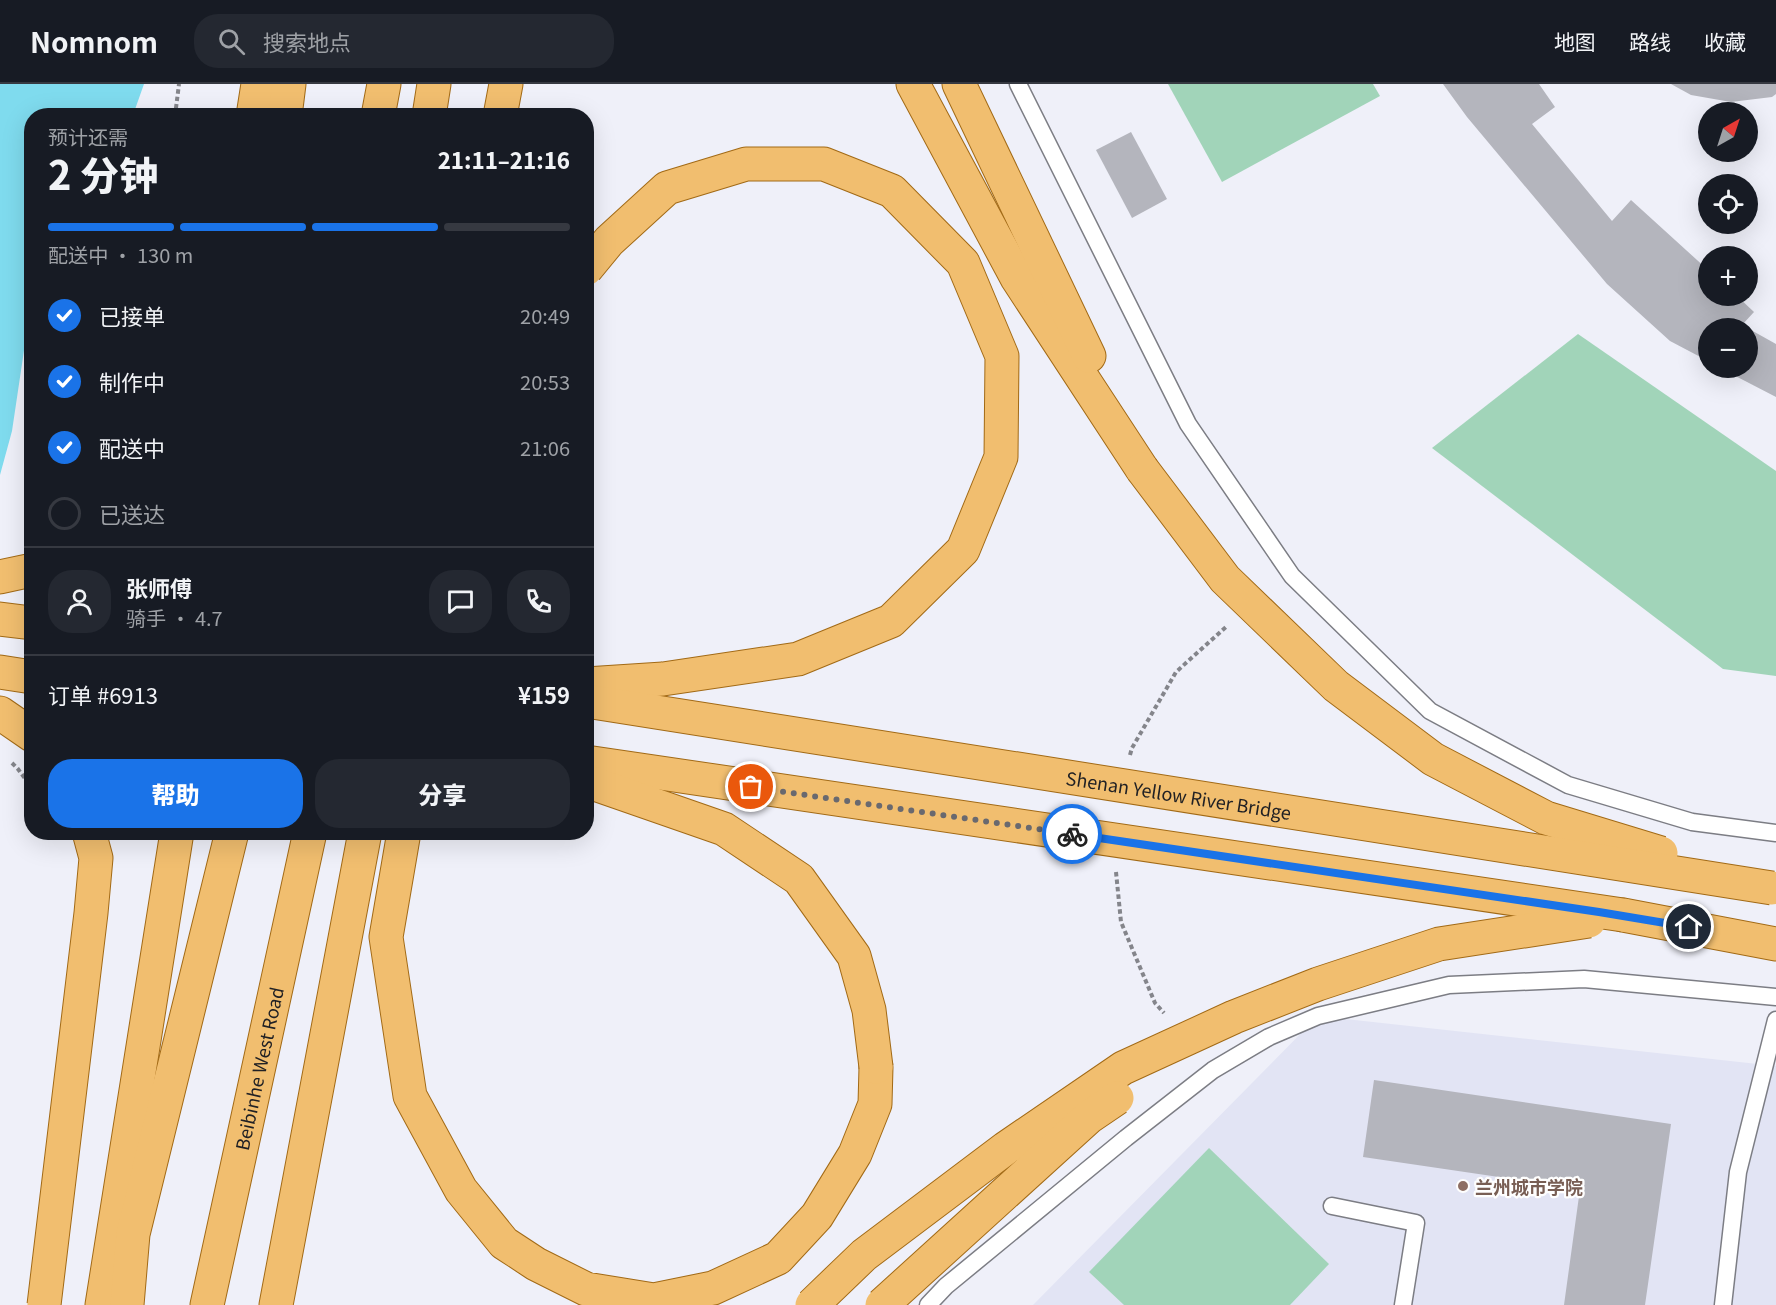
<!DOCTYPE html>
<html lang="zh">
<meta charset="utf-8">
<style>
body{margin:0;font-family:Georgia,"Noto Sans SC",serif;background:#242831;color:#f1f3f6;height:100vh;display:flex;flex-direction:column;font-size:22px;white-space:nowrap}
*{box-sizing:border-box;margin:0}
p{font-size:20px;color:#9ea1a6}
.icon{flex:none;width:33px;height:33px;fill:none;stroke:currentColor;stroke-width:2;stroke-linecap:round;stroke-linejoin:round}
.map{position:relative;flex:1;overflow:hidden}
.sheet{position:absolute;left:24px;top:24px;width:570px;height:732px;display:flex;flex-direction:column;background:#171b24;border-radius:24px;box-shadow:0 6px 24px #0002}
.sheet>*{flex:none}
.needle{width:39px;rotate:39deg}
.tools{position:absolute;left:1698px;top:18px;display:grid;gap:12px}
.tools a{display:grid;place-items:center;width:60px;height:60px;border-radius:50%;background:#171b24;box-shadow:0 6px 24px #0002;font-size:30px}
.pin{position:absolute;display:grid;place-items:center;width:51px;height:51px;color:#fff;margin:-26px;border:3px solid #fff;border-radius:50%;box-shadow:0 2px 6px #0007}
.courier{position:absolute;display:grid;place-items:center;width:60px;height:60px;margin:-30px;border:4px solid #1a73e8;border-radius:50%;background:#fff;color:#222;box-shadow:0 2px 8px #0007}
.summary em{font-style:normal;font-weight:800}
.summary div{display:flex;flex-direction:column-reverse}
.summary{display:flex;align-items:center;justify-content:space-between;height:102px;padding:0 24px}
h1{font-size:39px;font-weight:800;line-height:45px}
.bar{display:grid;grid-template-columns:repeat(4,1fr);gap:9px 6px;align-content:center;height:72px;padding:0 24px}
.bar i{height:8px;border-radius:4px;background:#363941}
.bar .selected{background:#1a73e8}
.bar p{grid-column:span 4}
.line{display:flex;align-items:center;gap:15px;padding:0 24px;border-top:2px solid #363941}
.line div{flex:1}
.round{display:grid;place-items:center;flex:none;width:63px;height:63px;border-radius:24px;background:#242831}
ol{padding:0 24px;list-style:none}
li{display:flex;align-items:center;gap:18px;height:66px}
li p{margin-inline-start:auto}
li .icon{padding:6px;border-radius:50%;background:#1a73e8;color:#fff;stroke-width:4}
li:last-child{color:#9ea1a6}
li i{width:33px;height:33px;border:3px solid #363941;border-radius:50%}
.cta{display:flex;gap:12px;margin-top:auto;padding:12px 24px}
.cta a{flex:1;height:69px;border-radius:24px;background:#1a73e8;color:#fff;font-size:24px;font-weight:800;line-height:69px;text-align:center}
.cta a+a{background:#242831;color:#f1f3f6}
header{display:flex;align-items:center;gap:36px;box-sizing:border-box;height:84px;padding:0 30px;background:#171b24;border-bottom:2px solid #363941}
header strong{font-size:28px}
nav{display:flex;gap:33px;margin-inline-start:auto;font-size:21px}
.search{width:420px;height:54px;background:#242831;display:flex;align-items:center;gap:15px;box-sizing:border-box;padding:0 21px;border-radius:24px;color:#9ea1a6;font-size:22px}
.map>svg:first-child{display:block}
.built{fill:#e2e4f4}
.green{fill:#a1d4b9}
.water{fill:#7fdbee}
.building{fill:#b4b5bd}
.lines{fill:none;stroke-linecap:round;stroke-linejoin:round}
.service-casing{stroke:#7c7d84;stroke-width:19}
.primary-casing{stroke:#a26a16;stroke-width:35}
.path{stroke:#84858b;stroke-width:4;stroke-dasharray:4.5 3;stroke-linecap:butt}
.service{stroke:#fff;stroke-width:16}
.primary{stroke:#f1be6f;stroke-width:33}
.primary-bridge-casing{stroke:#a26a16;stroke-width:35;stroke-linecap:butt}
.primary-bridge{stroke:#f1be6f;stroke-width:33}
.done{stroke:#69696f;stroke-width:6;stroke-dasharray:0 10.8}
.route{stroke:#1a73e8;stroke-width:8}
.education-dot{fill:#8d6e63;stroke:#fefefe;stroke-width:2}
.labels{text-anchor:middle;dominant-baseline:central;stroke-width:4.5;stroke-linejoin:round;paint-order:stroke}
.street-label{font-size:18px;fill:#212124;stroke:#fefefe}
.education-label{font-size:18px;font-weight:bold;fill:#785e54;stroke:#fefefe;text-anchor:start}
</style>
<header>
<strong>Nomnom</strong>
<div class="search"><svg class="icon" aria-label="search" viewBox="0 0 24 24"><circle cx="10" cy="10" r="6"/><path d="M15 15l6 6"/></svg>搜索地点</div>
<nav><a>地图</a><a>路线</a><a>收藏</a></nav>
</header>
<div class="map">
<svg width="1776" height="1221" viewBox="0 0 1776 1221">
<rect width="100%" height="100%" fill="#eff0f9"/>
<polygon class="built" points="1318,932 1776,982 1776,1221 1033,1221"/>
<g class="green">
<polygon points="1168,0 1373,0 1380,12 1222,98"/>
<polygon points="1578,250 1776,387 1776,592 1723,585 1432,364"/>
<polygon points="1209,1064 1329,1180 1290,1221 1124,1221 1089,1188"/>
</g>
<polygon class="water" points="0,0 144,0 133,31 32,32 31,238 26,253 12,347 0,391"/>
<g class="building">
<polygon points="1443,0 1539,0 1555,23 1532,40 1612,137 1631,116 1708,186 1708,212 1737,212 1754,228 1742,241 1776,260 1776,313 1720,284 1748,284 1748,244 1708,244 1708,277 1670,257 1607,200 1467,33"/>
<polygon points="1671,0 1776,0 1776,10 1772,13 1731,18 1691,11"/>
<polygon points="1131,48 1167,115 1132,134 1096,66"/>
<polygon points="1374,996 1671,1040 1645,1221 1564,1221 1580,1105 1363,1073"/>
</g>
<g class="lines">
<defs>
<g id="service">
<polyline points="1018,0 1188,340 1292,492 1430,627 1568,701 1692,738 1776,749"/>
<polyline points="1332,1122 1416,1139 1403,1221"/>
<polyline points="928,1221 946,1202 1126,1054 1213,986 1269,953 1318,932 1449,901 1584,895 1776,913"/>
<polyline points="1723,1221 1738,1088 1776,936"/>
</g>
<g id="primary">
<polyline points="913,0 1017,194 1142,385"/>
<polyline points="959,0 1089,272"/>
<polyline points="253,32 258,0"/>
<polyline points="285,32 289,0"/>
<polyline points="378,32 384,0"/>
<polyline points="429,32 434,0"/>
<polyline points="500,32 506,0"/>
<polyline points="0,493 32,486"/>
<polyline points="0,535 32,539"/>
<polyline points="0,588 32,593"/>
<polyline points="0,629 32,651"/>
<polyline points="404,748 386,853 410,1012 461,1106 504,1159 536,1180 586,1205 654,1216 713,1204 778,1174 817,1132 855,1070 875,1020 876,983"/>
<polyline points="1623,831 1776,860"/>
<polyline points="102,1221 177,748"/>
<polyline points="127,1221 133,1150 232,748"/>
<path id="s1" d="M207 1221 310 748"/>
<polyline points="276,1221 365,748"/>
</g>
</defs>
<use href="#service" class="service-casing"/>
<use href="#primary" class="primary-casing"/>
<g class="path">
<polyline points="175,32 179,0"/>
<polyline points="1130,671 1132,664 1176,588 1227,542"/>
<polyline points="12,679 18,685 32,704"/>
<polyline points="1116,788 1121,838 1155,919 1164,929"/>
</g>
<use href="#service" class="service"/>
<use href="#primary" class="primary"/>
<defs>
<g id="primary-bridge">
<polyline points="586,185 609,157 667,104 746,80 824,80 892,107 963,179 1002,272 1001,373 963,466 891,537 798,575 663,595 586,600"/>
<polyline points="1142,385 1225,495 1336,602 1433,675 1546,734 1661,769"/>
<path id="s2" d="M586 617 1772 804"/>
<polyline points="586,678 1623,831"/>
<polyline points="586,697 724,745 799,795 854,872 869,926 876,983"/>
<polyline points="44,1221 91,829 96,774 89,748"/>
<polyline points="812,1221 864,1171 1006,1064 1123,984 1234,933 1318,900 1439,860 1589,837"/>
<polyline points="882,1221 1089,1033 1117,1014"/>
</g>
</defs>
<use href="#primary-bridge" class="primary-bridge-casing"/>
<use href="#primary-bridge" class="primary-bridge"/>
</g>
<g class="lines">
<polyline class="done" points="751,703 1072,750"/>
<polyline class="route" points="1072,750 1599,828 1689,843"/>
</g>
<circle class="education-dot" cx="1463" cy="1102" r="6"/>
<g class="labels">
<g class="street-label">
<text stroke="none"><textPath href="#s2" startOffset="600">Shenan Yellow River Bridge</textPath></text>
<text stroke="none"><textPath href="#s1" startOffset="242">Beibinhe West Road</textPath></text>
</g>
<g class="education-label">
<text x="1475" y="1102">兰州城市学院</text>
</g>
</g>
</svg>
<div class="tools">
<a><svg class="needle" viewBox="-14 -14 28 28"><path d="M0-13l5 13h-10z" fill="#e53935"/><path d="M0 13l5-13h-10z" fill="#9ea1a6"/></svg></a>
<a><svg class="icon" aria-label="locate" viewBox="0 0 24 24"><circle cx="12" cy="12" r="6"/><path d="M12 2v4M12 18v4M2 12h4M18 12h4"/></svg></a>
<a>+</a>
<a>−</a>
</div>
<div class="pin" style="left:751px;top:703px;background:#ea580c"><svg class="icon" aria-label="bag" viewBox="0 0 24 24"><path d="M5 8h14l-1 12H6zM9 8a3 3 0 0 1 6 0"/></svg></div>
<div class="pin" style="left:1689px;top:843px;background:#1f2937"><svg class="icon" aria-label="home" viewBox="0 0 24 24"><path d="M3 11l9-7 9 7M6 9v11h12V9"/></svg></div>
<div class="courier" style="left:1072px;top:750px"><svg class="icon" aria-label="bike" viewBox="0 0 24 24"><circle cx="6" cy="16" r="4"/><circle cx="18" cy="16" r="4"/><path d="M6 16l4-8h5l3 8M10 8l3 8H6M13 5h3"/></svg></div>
<section class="sheet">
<div class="summary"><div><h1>2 分钟</h1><p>预计还需</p></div><em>21:11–21:16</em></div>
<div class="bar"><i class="selected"></i><i class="selected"></i><i class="selected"></i><i></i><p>配送中 · 130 m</p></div>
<ol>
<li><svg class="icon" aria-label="check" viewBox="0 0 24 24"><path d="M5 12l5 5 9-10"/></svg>已接单<p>20:49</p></li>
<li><svg class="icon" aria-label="check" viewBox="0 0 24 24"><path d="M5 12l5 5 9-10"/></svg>制作中<p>20:53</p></li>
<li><svg class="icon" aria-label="check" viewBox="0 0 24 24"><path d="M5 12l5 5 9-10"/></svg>配送中<p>21:06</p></li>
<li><i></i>已送达</li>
</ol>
<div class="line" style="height:108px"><a class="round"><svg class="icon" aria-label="person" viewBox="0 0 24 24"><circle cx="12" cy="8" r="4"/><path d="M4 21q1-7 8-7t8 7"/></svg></a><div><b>张师傅</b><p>骑手 · 4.7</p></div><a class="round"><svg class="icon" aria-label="chat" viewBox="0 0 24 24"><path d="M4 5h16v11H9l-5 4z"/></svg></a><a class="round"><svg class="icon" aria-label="phone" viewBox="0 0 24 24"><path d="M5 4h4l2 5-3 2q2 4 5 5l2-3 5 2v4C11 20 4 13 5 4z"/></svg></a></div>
<div class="line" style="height:78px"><div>订单 #6913</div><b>¥159</b></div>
<div class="cta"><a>帮助</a><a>分享</a></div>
</section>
</div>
